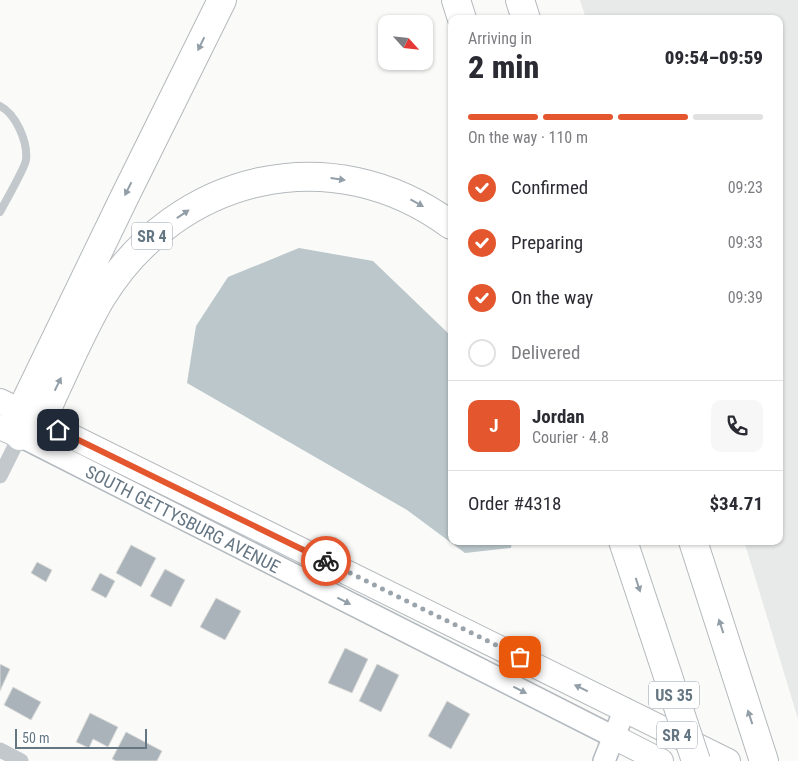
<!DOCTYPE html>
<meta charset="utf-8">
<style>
body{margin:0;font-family:"Roboto Condensed",sans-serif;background:#f7f7f7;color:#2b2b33;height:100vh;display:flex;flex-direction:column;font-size:19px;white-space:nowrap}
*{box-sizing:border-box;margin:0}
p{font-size:16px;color:#7c7c81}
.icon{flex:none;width:28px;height:28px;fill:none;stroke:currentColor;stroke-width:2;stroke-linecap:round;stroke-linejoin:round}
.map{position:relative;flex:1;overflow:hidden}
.drawer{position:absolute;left:448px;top:15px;width:335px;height:530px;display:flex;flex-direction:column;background:#fff;border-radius:10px;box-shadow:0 1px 4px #0004}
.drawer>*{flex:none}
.needle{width:32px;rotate:117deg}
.tools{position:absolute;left:378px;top:15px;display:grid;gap:10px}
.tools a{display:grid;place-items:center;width:55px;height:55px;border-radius:10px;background:#fff;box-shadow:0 1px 4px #0004;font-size:25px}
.scale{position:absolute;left:15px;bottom:12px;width:132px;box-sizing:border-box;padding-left:5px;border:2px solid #657683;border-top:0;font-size:14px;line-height:18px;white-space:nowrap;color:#657683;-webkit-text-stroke:4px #fff;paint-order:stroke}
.pin{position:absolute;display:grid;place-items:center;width:42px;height:42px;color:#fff;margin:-21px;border-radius:10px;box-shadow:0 2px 8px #0006}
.courier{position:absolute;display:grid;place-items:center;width:50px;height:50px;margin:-25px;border:4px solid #e4572e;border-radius:50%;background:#fff;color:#222;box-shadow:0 1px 6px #0007}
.head em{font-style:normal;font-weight:800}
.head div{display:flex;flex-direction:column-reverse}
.head{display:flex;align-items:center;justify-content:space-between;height:85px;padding:0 20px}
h1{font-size:32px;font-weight:800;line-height:38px}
.bar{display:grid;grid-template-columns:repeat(4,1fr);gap:8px 5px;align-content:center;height:60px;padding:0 20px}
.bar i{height:6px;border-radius:4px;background:#e1e1e2}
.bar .active{background:#e4572e}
.bar p{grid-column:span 4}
.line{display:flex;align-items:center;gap:12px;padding:0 20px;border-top:1px solid #e1e1e2}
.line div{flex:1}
.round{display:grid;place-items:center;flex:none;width:52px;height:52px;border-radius:10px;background:#f7f7f7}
ol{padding:0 20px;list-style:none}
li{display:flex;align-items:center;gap:15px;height:55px}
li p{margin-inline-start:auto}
li .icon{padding:5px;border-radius:50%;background:#e4572e;color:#fff;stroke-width:4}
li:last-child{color:#7c7c81}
li i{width:28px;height:28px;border:2px solid #e1e1e2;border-radius:50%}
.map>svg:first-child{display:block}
.built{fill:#e8e9e9}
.water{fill:#bbc7cb}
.building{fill:#aab3b9;stroke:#dcdcda}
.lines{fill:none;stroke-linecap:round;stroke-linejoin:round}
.secondary-casing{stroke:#b3babf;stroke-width:24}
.primary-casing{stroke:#b5babe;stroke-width:26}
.highway-casing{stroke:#b4b9bd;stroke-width:30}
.lane{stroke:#c3c8cc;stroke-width:8}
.street{stroke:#c3c8cc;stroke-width:15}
.secondary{stroke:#fff;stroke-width:21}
.primary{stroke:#fff;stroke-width:24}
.highway{stroke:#fff;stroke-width:28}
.highway-bridge-casing{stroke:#b4b9bd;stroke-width:30;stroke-linecap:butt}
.highway-bridge{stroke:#fff;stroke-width:28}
.oneway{fill:#939fa8}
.done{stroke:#99a4ac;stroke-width:5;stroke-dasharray:0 9}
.route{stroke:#e4572e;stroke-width:6}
.labels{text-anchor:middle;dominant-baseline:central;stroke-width:5;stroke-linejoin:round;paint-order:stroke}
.shield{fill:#fff;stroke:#939fa8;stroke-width:1}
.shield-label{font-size:16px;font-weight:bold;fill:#657683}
.street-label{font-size:18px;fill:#657683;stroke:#fff}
</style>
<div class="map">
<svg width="798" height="761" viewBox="0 0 798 761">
<rect width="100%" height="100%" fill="#fafaf8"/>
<polygon class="built" points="580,0 798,0 798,719 744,541 779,541 779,19 586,19"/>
<polygon class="water" points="299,248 373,261 451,336 451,541 512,541 511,548 465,553 407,510 187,383 196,326 228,277"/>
<g class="building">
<polygon points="131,545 156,558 141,587 116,573"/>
<polygon points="37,562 52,570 46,582 31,573"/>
<polygon points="165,569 185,580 171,607 150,596"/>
<polygon points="100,573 115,581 106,598 91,590"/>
<polygon points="216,598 241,611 225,640 200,627"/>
<polygon points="345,648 368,659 352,693 328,683"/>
<polygon points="0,664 10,669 0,691"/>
<polygon points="377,664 399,675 381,712 359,701"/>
<polygon points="13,687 41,702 31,720 4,705"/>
<polygon points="447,701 470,714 451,749 428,736"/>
<polygon points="90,713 118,727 108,747 93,739 89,748 76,742"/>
<polygon points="126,732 162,751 157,761 116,761 112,759"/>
</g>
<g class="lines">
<defs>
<g id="secondary">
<polyline points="20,436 614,737"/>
<polyline points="604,761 625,709"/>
</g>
<g id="primary">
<polyline points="0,401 728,761"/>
<polyline points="0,427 20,436 21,418"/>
<polyline points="614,737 661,761"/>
</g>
<g id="highway">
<polyline points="456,0 462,19"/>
<polyline points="520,0 526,19"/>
<polyline points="21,411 124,198 222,0"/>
<path d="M20 436C26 431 36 426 41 420 47 411 51 399 56 389 70 359 84 327 101 298 177 174 332 137 451 225"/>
<polyline points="623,541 652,628"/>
<polyline points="693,541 764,761"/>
</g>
</defs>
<use href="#secondary" class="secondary-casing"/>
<use href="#primary" class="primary-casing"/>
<use href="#highway" class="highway-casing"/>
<path class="lane" d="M0 106C16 114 28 142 26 160 25 168 5 202 0 212"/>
<g class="street">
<polyline points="0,476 20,436"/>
<polyline points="0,750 21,761"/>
</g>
<use href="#secondary" class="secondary"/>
<use href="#primary" class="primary"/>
<use href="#highway" class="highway"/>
<defs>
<polyline id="highway-bridge" points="652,628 696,761"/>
</defs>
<use href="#highway-bridge" class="highway-bridge-casing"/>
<use href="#highway-bridge" class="highway-bridge"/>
</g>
<defs><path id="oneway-solid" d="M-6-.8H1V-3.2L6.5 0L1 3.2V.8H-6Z" transform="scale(1.25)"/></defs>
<g class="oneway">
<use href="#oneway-solid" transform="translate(201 44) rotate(116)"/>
<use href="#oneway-solid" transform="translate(338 179) rotate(8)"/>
<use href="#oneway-solid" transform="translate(128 189) rotate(117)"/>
<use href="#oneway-solid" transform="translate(417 203) rotate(29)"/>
<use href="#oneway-solid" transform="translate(183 214) rotate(-34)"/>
<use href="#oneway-solid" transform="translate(58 384) rotate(-64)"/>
<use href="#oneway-solid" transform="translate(638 585) rotate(72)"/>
<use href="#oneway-solid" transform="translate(344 601) rotate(27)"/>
<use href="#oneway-solid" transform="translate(721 626) rotate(-108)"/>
<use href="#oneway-solid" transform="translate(581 688) rotate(-154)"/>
<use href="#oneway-solid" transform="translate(520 690) rotate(27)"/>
<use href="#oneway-solid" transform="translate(750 717) rotate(-108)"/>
</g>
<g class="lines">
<polyline class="done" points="326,561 520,657"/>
<polyline class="route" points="58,430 326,561"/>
</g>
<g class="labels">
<g class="shield">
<rect x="132" y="222.5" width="40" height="27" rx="4"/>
<rect x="649" y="681.5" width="50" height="27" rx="4"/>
<rect x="657" y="721.5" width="40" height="27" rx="4"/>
</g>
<g class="shield-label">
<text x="152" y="236">SR 4</text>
<text x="674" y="695">US 35</text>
<text x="677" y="735">SR 4</text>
</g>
<g class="street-label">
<text transform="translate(183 519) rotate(27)">SOUTH GETTYSBURG AVENUE</text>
</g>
</g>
</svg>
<div class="tools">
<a><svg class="needle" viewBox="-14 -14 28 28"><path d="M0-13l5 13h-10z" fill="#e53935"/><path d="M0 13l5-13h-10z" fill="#7c7c81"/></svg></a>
</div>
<div class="scale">50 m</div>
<div class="pin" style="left:520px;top:657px;background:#ea580c"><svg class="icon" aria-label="bag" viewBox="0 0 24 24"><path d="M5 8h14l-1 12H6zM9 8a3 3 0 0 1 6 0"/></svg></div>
<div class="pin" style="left:58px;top:430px;background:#1f2937"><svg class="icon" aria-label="home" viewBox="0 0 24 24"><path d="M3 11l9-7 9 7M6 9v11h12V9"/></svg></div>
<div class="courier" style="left:326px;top:561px"><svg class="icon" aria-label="bike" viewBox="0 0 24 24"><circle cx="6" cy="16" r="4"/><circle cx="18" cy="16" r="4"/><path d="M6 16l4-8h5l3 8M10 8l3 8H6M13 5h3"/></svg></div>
<section class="drawer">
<div class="head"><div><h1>2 min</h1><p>Arriving in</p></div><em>09:54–09:59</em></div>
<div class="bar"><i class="active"></i><i class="active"></i><i class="active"></i><i></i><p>On the way · 110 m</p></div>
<ol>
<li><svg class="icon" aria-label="check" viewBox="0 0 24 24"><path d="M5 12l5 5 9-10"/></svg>Confirmed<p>09:23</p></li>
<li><svg class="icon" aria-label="check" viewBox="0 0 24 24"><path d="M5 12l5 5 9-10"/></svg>Preparing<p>09:33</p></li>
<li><svg class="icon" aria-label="check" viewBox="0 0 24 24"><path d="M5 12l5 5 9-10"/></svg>On the way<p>09:39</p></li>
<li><i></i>Delivered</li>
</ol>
<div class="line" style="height:90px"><b class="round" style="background:#e4572e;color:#fff">J</b><div><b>Jordan</b><p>Courier · 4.8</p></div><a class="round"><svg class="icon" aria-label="phone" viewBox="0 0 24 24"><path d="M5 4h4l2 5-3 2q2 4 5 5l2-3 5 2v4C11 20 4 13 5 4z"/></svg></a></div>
<div class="line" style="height:65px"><div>Order #4318</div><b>$34.71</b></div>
</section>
</div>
